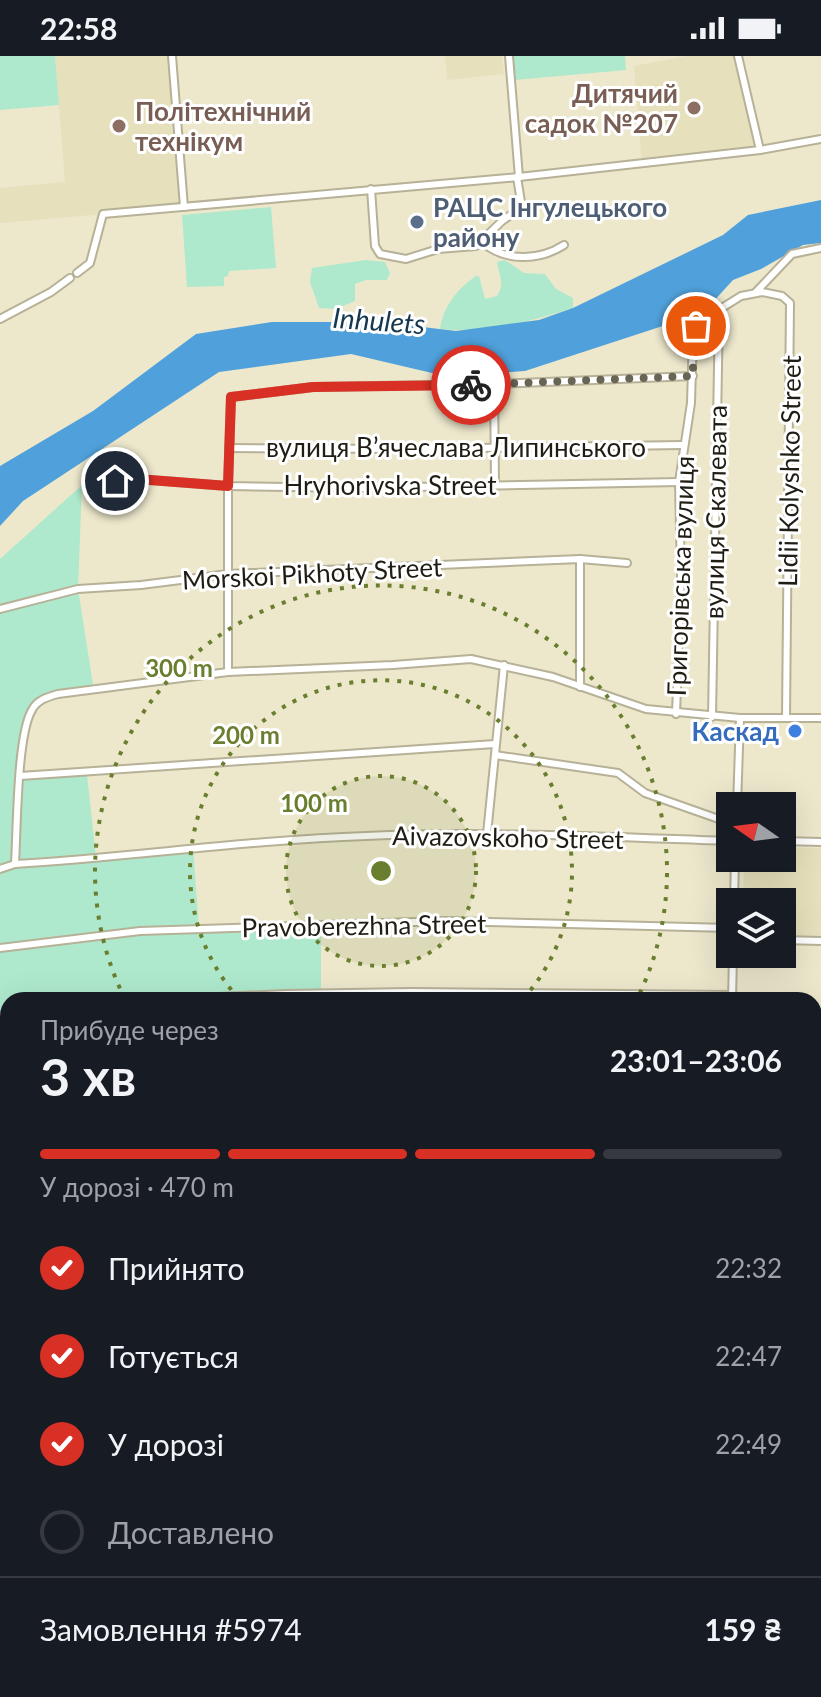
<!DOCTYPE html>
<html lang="uk">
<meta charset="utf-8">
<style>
body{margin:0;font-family:Lato,sans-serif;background:#242831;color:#f1f3f6;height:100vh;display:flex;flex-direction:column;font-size:30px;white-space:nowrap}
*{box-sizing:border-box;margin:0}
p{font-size:26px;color:#9ea1a6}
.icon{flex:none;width:44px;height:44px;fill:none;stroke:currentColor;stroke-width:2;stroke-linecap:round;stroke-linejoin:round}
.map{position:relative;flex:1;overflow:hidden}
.details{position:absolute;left:0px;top:936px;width:822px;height:706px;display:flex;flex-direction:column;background:#171b24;border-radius:24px 24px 0 0;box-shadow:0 8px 32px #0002}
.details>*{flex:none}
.needle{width:52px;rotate:284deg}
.tools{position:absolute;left:716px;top:736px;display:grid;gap:16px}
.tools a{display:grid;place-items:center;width:80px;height:80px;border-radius:0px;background:#171b24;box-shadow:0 8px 32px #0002;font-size:40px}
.pin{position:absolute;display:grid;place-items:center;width:68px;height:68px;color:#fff;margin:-34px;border:4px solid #fff;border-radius:50%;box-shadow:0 2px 8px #0007}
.courier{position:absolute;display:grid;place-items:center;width:80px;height:80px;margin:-40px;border:6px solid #d93025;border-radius:50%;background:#fff;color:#222;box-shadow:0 2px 10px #0007}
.head em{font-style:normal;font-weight:700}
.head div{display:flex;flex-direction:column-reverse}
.head{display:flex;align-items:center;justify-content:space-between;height:136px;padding:0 40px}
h1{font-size:52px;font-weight:700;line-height:60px}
.bar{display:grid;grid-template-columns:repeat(4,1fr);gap:12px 8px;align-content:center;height:96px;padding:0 40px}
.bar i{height:10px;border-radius:6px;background:#363941}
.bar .selected{background:#d93025}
.bar p{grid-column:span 4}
.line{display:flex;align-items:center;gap:20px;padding:0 40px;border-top:2px solid #363941}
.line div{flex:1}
ol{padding:0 40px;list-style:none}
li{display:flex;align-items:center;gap:24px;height:88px}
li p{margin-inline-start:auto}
li .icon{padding:8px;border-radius:50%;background:#d93025;color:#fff;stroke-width:4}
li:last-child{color:#9ea1a6}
li i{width:44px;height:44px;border:4px solid #363941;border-radius:50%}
.status{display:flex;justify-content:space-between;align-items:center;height:56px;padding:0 40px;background:#171b24;direction:ltr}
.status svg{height:22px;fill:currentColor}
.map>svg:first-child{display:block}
.built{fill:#e6e0bc}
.green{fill:#aee9cd}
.water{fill:#50a1db}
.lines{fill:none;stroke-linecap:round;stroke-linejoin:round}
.street-casing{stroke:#b6b197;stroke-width:10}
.street{stroke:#fff;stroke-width:6}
.rail{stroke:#3e3c2f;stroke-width:2}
.done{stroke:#686554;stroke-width:8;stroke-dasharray:0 14.4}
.route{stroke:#d93025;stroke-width:10}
.ring{fill:none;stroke:#6a7e2f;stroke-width:4;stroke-dasharray:4 8}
.education-dot{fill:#8d6e63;stroke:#fff;stroke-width:3}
.service-dot{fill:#5c6f8a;stroke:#fff;stroke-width:3}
.shop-dot{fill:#3f7fe0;stroke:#fff;stroke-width:3}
.labels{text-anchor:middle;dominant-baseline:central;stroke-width:6;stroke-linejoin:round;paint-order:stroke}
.education-label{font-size:26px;font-weight:bold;fill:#785e54;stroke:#fff;text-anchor:end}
.service-label{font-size:26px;font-weight:bold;fill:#4e5e75;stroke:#fff;text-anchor:start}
.street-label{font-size:26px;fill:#201e14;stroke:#fff}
.shop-label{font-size:26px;font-weight:bold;fill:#366cbe;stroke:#fff;text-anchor:end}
.water-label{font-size:28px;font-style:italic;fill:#15374f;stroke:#fff}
.centre{fill:#6a7e2f;stroke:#fff;stroke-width:4}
.ring-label{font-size:24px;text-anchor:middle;font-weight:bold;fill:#6a7e2f;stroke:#fff;stroke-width:6;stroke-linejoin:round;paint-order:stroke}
</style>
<div class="status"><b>22:58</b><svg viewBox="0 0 49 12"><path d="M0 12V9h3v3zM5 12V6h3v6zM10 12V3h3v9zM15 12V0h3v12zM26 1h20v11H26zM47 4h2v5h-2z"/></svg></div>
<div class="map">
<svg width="821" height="1641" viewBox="0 0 821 1641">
<rect width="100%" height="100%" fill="#ede8cc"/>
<g class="built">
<polygon points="55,0 172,0 184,151 0,167 0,132 65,126"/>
<polygon points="445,0 502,0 504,18 447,24"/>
<polygon points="686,0 738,0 760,94 642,108 634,10"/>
<polygon points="782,792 821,792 821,881 782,881 782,846 743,846 744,802 782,802"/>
<polygon points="821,1246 821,1641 473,1641 464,1634 814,1634 814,1247"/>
</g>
<g class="green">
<polygon points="0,0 55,0 59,49 0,54"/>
<polygon points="513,0 625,0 626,14 515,24"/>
<polygon points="271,151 276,212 229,215 228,220 224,221 224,230 187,231 182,159"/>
<polygon points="366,204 385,206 390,217 387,224 366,224 355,228 355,245 336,253 319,252 310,226 312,212"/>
<path d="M505 204 524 217 545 218 556 233 573 242V252C534 265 481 278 440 273 443 251 457 233 476 220H479L485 243 497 240C505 227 499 219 497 206Z"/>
<path d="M82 429 78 533 94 635C79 636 63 636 49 640 20 649 23 696 20 720L87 718 96 801 193 791 199 873 321 869V937L372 936 371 944H246L247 940 154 944H8V959L0 960V503Z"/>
</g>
<polygon class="water" points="821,144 821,187 803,189 761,213 733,224 712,247 678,265 525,315 449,321 351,298 219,316 23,445 0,470 0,410 93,355 196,278 272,266 381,266 456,275 539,264 573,252 723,179 748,159"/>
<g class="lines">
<defs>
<g id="street">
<polyline points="172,0 184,151"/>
<polyline points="509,0 519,121"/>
<polyline points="738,0 760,94"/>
<polyline points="371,133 375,190 380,198 406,203 438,193 476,190 502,165 519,153 521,146 517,121"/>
<path d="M482 186C505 206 539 205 564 189"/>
<polyline points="77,217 90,207 103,158 519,121 760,94 821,83"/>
<polyline points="756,236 792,198 821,192"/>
<polyline points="0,263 51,236 70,222"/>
<polyline points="494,328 495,429"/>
<polyline points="229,392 410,393 683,389"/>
<polyline points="101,427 137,423 228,430 356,432 679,426"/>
<polyline points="580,503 580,631"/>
<polyline points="0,553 78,533 141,529 228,518 580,503 627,507"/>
<polyline points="228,616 228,430 231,341 313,331 494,328 693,320"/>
<polyline points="676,658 681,519 679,426 691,347 693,276 701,265 741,240 762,236 782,240 790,247 786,662"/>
<polyline points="712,661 719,252"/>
<polyline points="495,699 618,717 645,737 730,767"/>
<polyline points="20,720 495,688"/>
<polyline points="737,750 740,662"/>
<polyline points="487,778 504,609"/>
<polyline points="782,785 821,786"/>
<path d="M15 808C17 775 17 678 32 654 37 644 47 641 58 638L228 616 393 609 471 603 553 621 646 653 740 662H821"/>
<path d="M0 813 15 808C132 801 248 784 366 780 487 775 609 781 730 785"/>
<polyline points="734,846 735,802"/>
<polyline points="782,884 821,885"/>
<polyline points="0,892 140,875 445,865 730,872"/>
<polyline points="154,944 286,938 412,936 732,939"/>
<polyline points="732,944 733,898"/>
<polyline points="0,960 8,959"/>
<polyline points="814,1167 821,1167"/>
<polyline points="814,1247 821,1246"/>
</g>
</defs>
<use href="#street" class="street-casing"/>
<use href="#street" class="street"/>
<g class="rail">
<polyline points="0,1251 8,1254"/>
<polyline points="412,1634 421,1641"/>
</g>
</g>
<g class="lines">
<polyline class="done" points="471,329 693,320 693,276 696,270"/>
<polyline class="route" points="115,425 137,423 228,430 231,341 313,331 471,329"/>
</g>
<circle cx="381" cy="815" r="95" fill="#6a7e2f" fill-opacity=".12"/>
<g class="ring">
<circle cx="381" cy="815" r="95"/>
<path d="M239 943A191 191 0 1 1 523 943"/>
<path d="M125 943A286 286 0 1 1 637 943"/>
</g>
<g class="education-dot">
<circle cx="694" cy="52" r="8"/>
<circle cx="119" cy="70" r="8"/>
</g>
<circle class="service-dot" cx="417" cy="166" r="8"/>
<circle class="shop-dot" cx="795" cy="675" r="8"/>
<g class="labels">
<g class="education-label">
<text x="678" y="37">Дитячий<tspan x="678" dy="30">садок №207</tspan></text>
<text x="135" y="55" text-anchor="start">Політехнічний<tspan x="135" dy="30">технікум</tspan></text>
</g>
<g class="service-label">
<text x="433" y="151">РАЦС Інгулецького<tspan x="433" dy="30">району</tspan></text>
</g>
<g class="street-label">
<text x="456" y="391">вулиця В’ячеслава Липинського</text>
<text transform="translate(789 415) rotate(-89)">Lidii Kolyshko Street</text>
<text x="390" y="429">Hryhorivska Street</text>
<text transform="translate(715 456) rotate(-89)">вулиця Скалевата</text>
<text transform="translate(312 517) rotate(-3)">Morskoi Pikhoty Street</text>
<text transform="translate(680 520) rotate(-88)">Григорівська вулиця</text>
<text transform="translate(508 781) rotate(1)">Aivazovskoho Street</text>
<text transform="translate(364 869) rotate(-1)">Pravoberezhna Street</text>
</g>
<g class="shop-label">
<text x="779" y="675">Каскад</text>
</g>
<g class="water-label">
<text transform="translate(379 264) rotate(4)">Inhulets</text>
</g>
</g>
<circle cx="381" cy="815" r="12" class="centre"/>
<g class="ring-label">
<text x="179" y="621">300 m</text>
<text x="246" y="688">200 m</text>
<text x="314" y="756">100 m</text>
</g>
</svg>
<div class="tools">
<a><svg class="needle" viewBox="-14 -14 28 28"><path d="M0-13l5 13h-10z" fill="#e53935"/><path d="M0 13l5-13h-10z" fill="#9ea1a6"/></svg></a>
<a><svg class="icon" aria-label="layers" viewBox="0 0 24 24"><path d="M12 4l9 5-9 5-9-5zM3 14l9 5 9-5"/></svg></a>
</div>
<div class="pin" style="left:696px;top:270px;background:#ea580c"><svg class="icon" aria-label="bag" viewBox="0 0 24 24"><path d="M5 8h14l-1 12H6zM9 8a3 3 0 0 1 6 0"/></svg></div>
<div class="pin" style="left:115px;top:425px;background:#1f2937"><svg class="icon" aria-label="home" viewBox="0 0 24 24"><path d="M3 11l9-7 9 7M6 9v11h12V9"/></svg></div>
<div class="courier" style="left:471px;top:329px"><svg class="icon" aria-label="bike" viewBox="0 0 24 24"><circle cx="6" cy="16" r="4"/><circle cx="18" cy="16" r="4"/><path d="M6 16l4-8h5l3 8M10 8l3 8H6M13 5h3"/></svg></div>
<section class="details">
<div class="head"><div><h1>3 хв</h1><p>Прибуде через</p></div><em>23:01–23:06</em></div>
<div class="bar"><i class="selected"></i><i class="selected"></i><i class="selected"></i><i></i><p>У дорозі · 470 m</p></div>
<ol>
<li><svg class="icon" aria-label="check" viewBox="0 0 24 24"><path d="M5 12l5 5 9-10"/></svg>Прийнято<p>22:32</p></li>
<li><svg class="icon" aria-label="check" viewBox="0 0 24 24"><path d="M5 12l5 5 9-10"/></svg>Готується<p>22:47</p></li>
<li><svg class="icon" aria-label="check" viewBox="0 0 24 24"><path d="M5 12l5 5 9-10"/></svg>У дорозі<p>22:49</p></li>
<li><i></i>Доставлено</li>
</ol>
<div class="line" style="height:104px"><div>Замовлення #5974</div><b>159 ₴</b></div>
</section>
</div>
